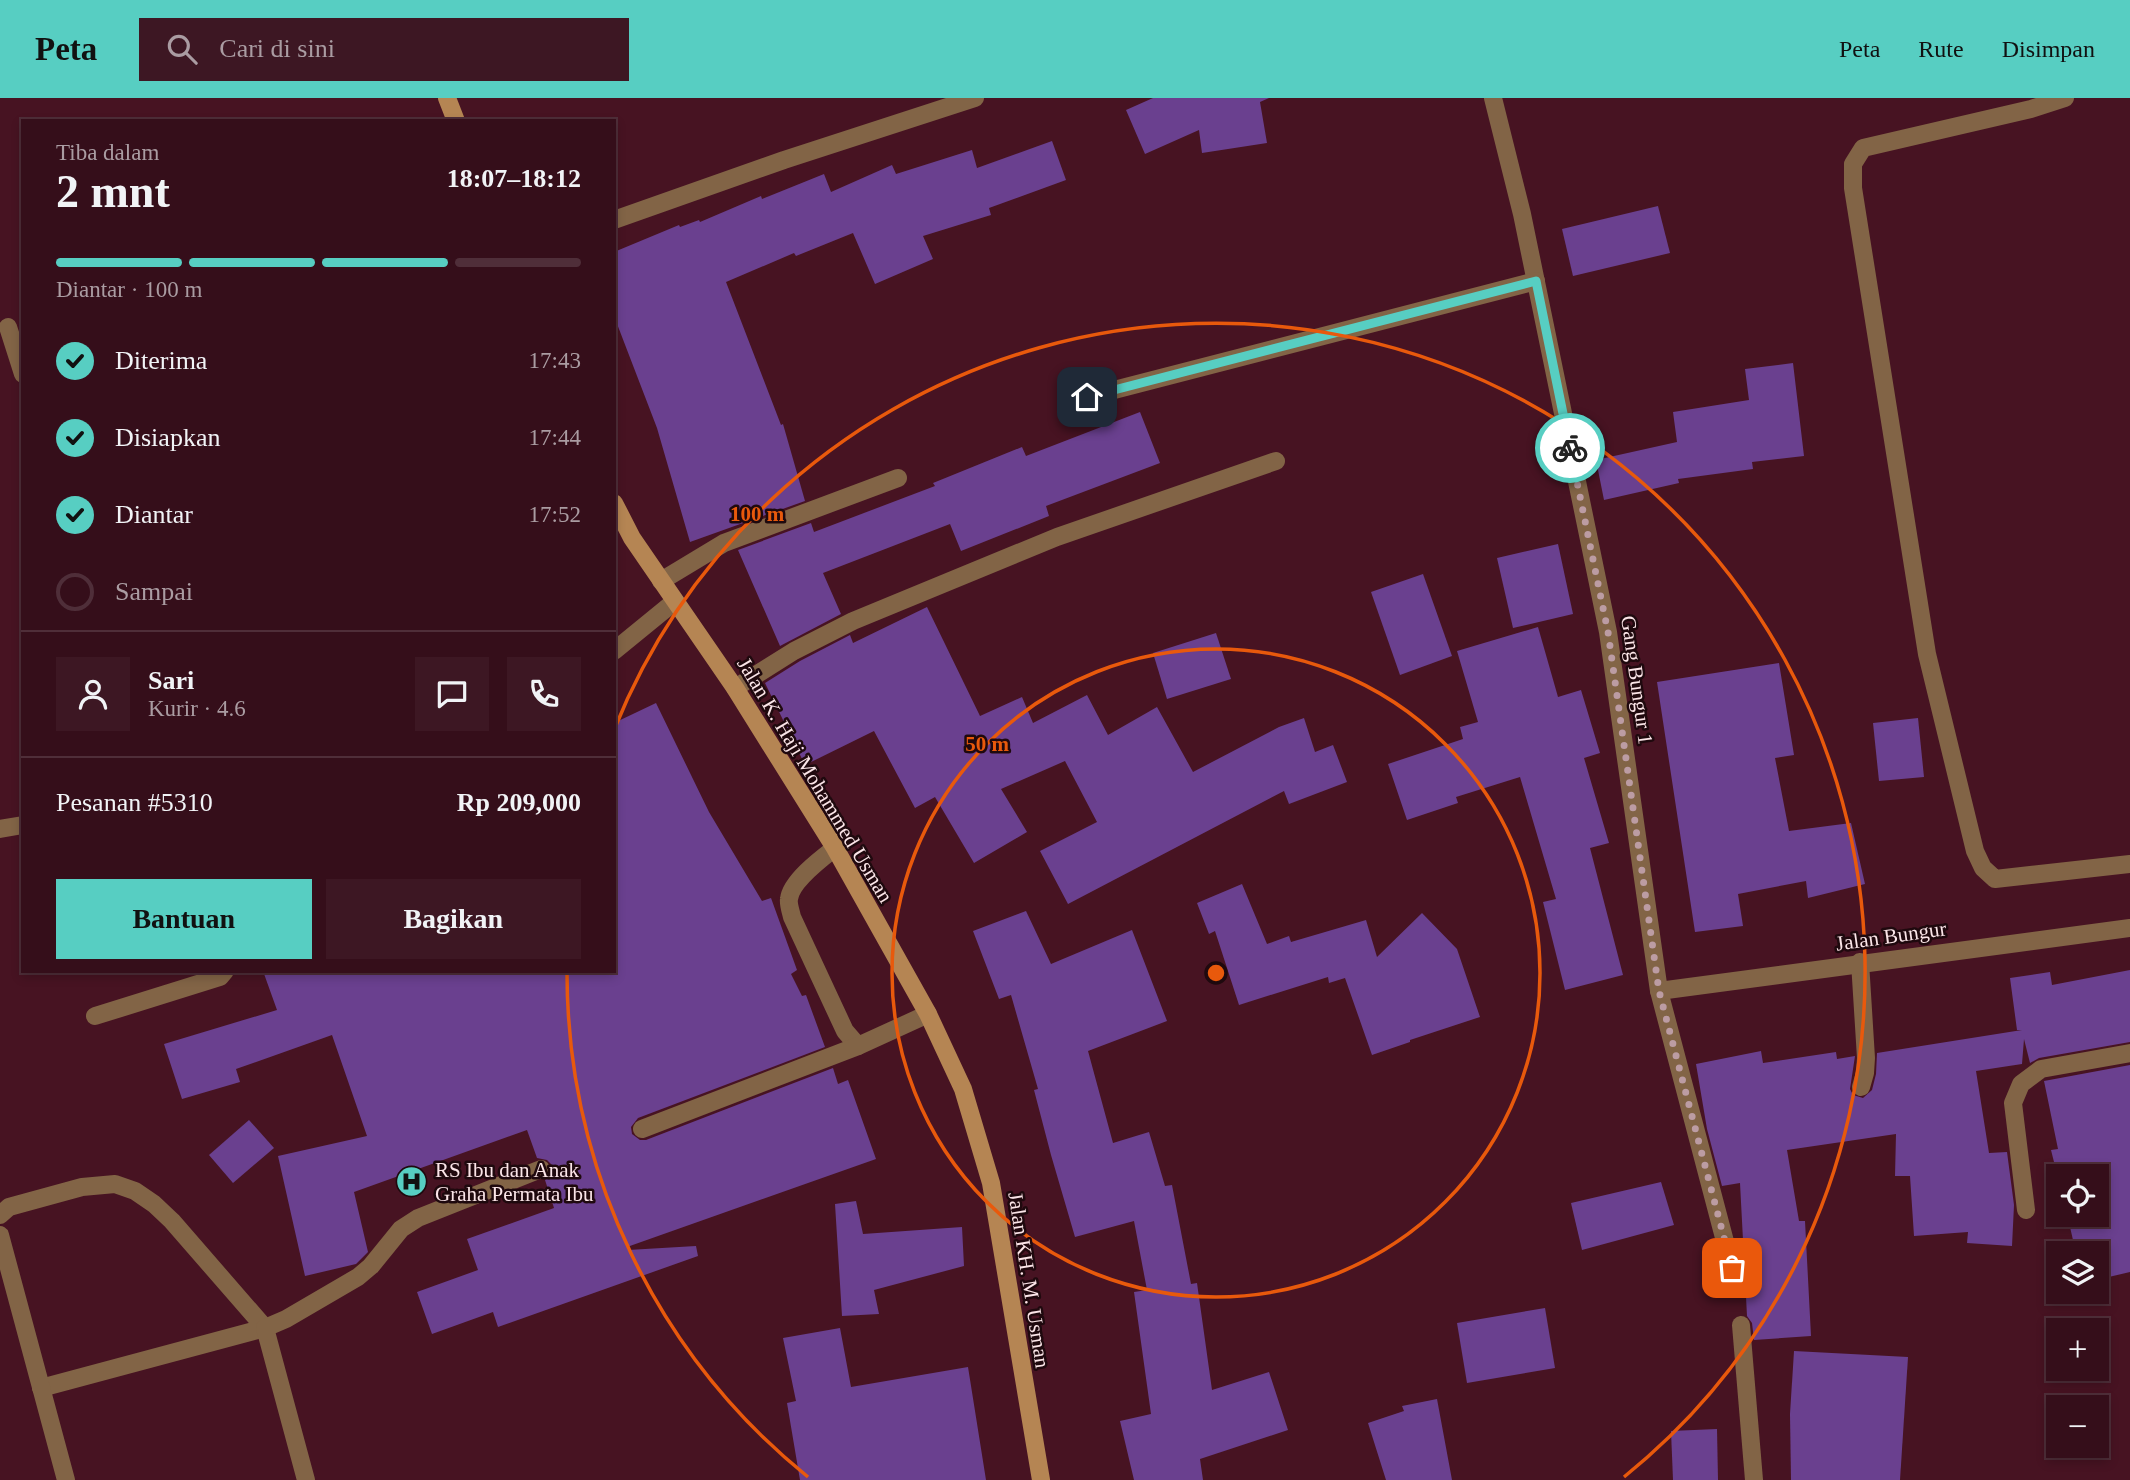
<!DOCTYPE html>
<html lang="id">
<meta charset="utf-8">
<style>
body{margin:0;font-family:"Times New Roman",serif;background:#3d1723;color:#f1f3f6;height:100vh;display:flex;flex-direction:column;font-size:26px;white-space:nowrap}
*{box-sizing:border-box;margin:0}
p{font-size:23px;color:#aa9ca2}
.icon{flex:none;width:38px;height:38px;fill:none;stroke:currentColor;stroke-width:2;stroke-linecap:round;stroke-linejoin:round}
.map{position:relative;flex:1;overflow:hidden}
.side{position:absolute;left:21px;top:21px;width:595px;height:854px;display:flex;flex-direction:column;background:#350e1a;border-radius:0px;box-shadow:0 4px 10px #0003,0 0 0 2px #4f2e39}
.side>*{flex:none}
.tools{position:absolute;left:2046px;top:1066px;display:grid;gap:14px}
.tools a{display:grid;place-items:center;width:63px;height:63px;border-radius:0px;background:#350e1a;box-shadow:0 4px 10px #0003,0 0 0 2px #4f2e39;font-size:35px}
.pin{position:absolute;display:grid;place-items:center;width:60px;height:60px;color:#fff;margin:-30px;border-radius:14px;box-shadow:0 4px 10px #0006}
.courier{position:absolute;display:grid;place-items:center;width:70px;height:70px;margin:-35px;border:5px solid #57cec2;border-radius:50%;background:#fff;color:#222;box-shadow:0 2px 9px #0007}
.headline em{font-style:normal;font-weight:700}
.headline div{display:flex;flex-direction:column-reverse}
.headline{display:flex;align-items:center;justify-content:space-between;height:119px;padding:0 35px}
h1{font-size:46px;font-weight:700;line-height:52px}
.bar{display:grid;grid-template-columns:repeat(4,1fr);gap:10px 7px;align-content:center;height:84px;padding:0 35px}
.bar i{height:9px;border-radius:5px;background:#4f2e39}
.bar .selected{background:#57cec2}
.bar p{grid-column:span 4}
.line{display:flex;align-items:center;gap:18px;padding:0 35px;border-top:2px solid #4f2e39}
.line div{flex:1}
.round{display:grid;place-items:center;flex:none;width:74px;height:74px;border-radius:0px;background:#3d1723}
ol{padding:0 35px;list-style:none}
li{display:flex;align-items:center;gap:21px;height:77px}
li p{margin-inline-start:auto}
li .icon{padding:7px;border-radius:50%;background:#57cec2;color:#111;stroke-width:4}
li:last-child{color:#aa9ca2}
li i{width:38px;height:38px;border:4px solid #4f2e39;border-radius:50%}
.cta{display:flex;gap:14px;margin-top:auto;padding:14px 35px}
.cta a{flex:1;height:80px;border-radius:0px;background:#57cec2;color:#111;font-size:28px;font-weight:700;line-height:80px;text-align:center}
.cta a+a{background:#3d1723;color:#f1f3f6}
header{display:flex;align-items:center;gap:42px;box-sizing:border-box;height:98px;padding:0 35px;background:#57cec2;color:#111}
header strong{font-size:33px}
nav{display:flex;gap:38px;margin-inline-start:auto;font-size:24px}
.search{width:490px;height:63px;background:#3d1723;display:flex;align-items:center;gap:18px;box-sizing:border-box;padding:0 24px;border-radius:0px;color:#aa9ca2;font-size:26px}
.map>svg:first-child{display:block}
.building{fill:#6a408f}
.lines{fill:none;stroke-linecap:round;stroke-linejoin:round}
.lane{stroke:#826446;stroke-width:18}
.street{stroke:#826446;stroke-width:18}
.secondary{stroke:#b58553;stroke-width:18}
.done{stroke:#bc9ca3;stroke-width:7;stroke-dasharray:0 12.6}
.route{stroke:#57cec2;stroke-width:9}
.ring{fill:none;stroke:#e8590c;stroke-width:3.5}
.labels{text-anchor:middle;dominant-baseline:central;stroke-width:5;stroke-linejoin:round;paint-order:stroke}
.street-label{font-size:21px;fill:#fbe5e8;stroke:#1f090e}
.poi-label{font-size:21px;fill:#fbe5e8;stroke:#1f090e;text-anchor:start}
.centre{fill:#e8590c;stroke:#1f090e;stroke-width:3.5}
.ring-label{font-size:21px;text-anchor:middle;font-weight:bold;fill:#e8590c;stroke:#1f090e;stroke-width:5;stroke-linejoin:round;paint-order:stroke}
</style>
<header>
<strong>Peta</strong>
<div class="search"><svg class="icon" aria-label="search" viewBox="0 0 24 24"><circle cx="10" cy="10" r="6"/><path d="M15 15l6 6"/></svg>Cari di sini</div>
<nav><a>Peta</a><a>Rute</a><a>Disimpan</a></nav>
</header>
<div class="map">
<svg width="2130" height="1382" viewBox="0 0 2130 1382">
<rect width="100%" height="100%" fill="#471322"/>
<g class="building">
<polygon points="1153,0 1269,0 1260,4 1267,45 1202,55 1199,32 1145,56 1126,12"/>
<polygon points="1052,43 1066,82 989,110 991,117 923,138 933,161 875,186 853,135 796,158 794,155 726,184 781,327 783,326 805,403 690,444 657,330 614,218 614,154 679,127 680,129 699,122 700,124 761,98 762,101 824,76 831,94 892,67 896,76 972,52 977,70"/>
<polygon points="1658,108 1670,155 1573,178 1562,131"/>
<polygon points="1793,265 1804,358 1752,364 1753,371 1678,381 1679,385 1604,402 1596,362 1677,344 1673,314 1749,302 1745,271"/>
<polygon points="1140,314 1160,365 1046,408 1049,418 961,453 950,426 823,475 841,516 780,548 738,452 811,425 814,434 935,388 933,385 1022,349 1026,358"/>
<polygon points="1558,446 1573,516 1513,530 1497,460"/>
<polygon points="1423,476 1452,558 1400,577 1371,494"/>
<polygon points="927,509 980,618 1022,599 1033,625 1087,597 1108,637 1157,609 1193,674 1279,629 1304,620 1315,654 1333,647 1347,684 1289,706 1284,693 1068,806 1040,753 1097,724 1065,663 1001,691 1027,734 974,765 935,699 915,710 874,633 805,667 765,585 800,563 850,537 853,545"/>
<polygon points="1538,529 1558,599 1581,592 1600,655 1584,660 1609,745 1590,750 1623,877 1565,892 1543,804 1556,801 1520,679 1456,699 1458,705 1407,722 1388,666 1463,641 1460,629 1478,624 1457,553"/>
<polygon points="1216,535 1231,581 1167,601 1153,555"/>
<polygon points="1779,565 1794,657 1775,660 1789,733 1851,725 1865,786 1808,800 1806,783 1738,796 1743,828 1695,834 1657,584"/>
<polygon points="656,605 709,714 762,803 771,800 797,872 791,876 802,898 806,897 825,949 638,1020 631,1029 632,1036 640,1042 646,1042 833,970 838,986 848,982 876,1061 627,1149 628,1152 696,1148 698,1158 498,1229 493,1214 432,1236 417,1194 478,1172 467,1141 554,1110 545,1082 550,1077 552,1067 547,1062 537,1060 527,1032 354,1094 368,1154 356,1166 305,1178 278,1058 367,1038 332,937 236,971 240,984 182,1001 164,946 277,912 263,873 614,873 614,625"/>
<polygon points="1918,620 1924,679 1879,683 1873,625"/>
<polygon points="1242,786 1267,846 1289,838 1291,844 1366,822 1377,859 1422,815 1457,851 1480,919 1410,942 1410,944 1372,957 1345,880 1329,885 1328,879 1239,907 1215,833 1209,836 1197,805"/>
<polygon points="1026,813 1051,866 1132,832 1167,923 1088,953 1113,1045 1149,1034 1165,1088 1172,1087 1191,1186 1197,1185 1212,1292 1269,1274 1288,1332 1200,1361 1203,1382 1134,1382 1120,1323 1151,1316 1134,1194 1147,1192 1134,1123 1075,1139 1051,1057 1034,992 1038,991 1011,897 999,901 973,833"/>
<polygon points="2130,872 2130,944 2039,960 2030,965 2024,941 2022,966 1976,973 1989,1055 2007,1054 2014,1107 2012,1148 1967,1145 1968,1134 1914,1138 1910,1078 1895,1078 1896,1036 1787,1052 1799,1123 1805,1123 1811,1238 1754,1242 1752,1225 1747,1218 1740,1085 1722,1088 1707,1031 1696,966 1761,953 1763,965 1836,954 1837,961 1855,958 1850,991 1853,997 1863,1000 1872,992 1876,976 1877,955 2022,932 2017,932 2010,880 2050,874 2052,887"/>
<polygon points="2130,967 2130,1174 2096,1182 2096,1155 2076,1155 2067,1116 2096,1116 2096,1078 2058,1078 2058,1080 2051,1052 2058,1051 2044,983"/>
<polygon points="249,1022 274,1050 233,1085 209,1057"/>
<polygon points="1661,1084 1674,1127 1582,1152 1571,1105"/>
<polygon points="856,1103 863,1136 962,1129 964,1168 874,1192 879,1216 842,1218 835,1106"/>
<polygon points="1545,1210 1555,1270 1467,1285 1457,1225"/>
<polygon points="840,1230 851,1289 968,1269 986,1382 800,1382 787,1305 796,1303 783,1240"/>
<polygon points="1794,1253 1908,1259 1900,1382 1791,1382 1790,1316"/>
<polygon points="1437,1301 1452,1382 1386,1382 1368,1325 1404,1313 1402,1308"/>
<polygon points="1717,1331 1718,1382 1673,1382 1671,1333"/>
</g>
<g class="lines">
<g class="lane">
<polyline points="2065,0 2031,11 1863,50 1853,66 1853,90 1927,556 1975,753 1983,770 1995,781 2130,766"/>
<path d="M835 750C822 760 791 783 789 801 788 806 791 814 792 819L845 933 858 948"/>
<polyline points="642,1031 858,948 928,916"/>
<polyline points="0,1117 9,1109 82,1089 115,1086 135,1093 154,1106 172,1123 265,1230 41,1290"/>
<polyline points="0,1137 66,1382"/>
<polyline points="306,1382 265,1230 286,1221 358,1179 371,1168 401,1131 418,1120 541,1071"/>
</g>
<g class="street">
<polyline points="1493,0 1522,116 1608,534 1659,893 1732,1170"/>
<polyline points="614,122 784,62 975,0"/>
<polyline points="8,229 23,276"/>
<polyline points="1087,299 1536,183"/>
<polyline points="661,483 724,445 898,380"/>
<polyline points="614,553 674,504"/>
<polyline points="735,590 794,553 853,523 1057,439 1276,363"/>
<polyline points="0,731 23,727"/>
<polyline points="1860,864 1866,960 1865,975 1861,989"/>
<polyline points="1659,893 2130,830"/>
<polyline points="95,918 220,879 225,873"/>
<polyline points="2026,1112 2013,1005 2021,986 2041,971 2130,955"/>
<polyline points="1741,1227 1754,1382"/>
</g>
<g class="secondary">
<polyline points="447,0 456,23"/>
<polyline points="614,405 632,440 735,590 835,750 928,916 963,991 991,1085 1041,1382"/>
</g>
</g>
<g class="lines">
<polyline class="done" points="1570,350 1608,534 1659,893 1732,1170"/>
<polyline class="route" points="1087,299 1536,183 1570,350"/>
</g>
<g class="ring">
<circle cx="1216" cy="875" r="324"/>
<path d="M808 1379A649 649 0 0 1 567 875M614 632A649 649 0 1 1 1624 1379"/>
</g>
<defs>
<symbol id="hospital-disc" viewBox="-11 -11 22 22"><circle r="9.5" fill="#57cec2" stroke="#1f090e"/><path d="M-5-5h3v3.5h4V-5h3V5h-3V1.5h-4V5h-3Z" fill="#111"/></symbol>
</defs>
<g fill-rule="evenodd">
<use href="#hospital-disc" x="394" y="1066" width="35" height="35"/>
</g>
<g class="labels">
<g class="street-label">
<text transform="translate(1637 582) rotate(82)">Gang Bungur 1</text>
<text transform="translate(815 682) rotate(59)">Jalan K. Haji Mohammed Usman</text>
<text transform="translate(1891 838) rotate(-8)">Jalan Bungur</text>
<text transform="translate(1029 1182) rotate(81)">Jalan KH. M. Usman</text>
</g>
<g class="poi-label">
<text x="435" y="1072">RS Ibu dan Anak<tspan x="435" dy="24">Graha Permata Ibu</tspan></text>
</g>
</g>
<circle cx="1216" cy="875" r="10" class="centre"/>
<g class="ring-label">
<text x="757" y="423">100 m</text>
<text x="987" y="653">50 m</text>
</g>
</svg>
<div class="tools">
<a><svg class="icon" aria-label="locate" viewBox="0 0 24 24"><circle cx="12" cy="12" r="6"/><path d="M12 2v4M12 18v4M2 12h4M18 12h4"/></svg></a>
<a><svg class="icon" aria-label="layers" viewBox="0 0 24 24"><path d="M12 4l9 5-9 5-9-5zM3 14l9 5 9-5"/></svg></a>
<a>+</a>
<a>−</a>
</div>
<div class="pin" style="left:1732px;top:1170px;background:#ea580c"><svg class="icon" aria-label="bag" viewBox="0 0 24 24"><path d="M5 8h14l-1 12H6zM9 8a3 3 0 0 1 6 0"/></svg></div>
<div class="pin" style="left:1087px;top:299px;background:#1f2937"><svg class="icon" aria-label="home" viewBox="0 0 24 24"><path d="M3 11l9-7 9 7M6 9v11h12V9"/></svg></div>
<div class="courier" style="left:1570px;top:350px"><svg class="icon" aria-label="bike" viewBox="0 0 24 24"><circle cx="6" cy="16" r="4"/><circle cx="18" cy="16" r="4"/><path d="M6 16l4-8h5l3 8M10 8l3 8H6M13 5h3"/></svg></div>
<section class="side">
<div class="headline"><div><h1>2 mnt</h1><p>Tiba dalam</p></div><em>18:07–18:12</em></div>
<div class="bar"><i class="selected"></i><i class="selected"></i><i class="selected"></i><i></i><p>Diantar · 100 m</p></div>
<ol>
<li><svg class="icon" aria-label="check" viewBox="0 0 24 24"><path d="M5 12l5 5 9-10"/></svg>Diterima<p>17:43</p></li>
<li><svg class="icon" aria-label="check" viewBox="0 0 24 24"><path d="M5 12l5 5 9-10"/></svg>Disiapkan<p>17:44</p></li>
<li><svg class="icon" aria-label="check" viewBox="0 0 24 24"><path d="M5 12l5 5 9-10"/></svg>Diantar<p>17:52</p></li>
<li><i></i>Sampai</li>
</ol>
<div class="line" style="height:126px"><a class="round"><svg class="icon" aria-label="person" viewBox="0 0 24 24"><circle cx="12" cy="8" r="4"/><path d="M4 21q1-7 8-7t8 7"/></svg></a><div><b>Sari</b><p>Kurir · 4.6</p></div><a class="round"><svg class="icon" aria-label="chat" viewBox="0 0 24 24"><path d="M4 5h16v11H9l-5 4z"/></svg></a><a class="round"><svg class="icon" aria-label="phone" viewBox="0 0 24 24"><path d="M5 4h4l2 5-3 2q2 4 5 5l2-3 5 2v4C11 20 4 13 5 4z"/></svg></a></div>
<div class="line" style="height:91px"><div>Pesanan #5310</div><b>Rp 209,000</b></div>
<div class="cta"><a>Bantuan</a><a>Bagikan</a></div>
</section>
</div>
